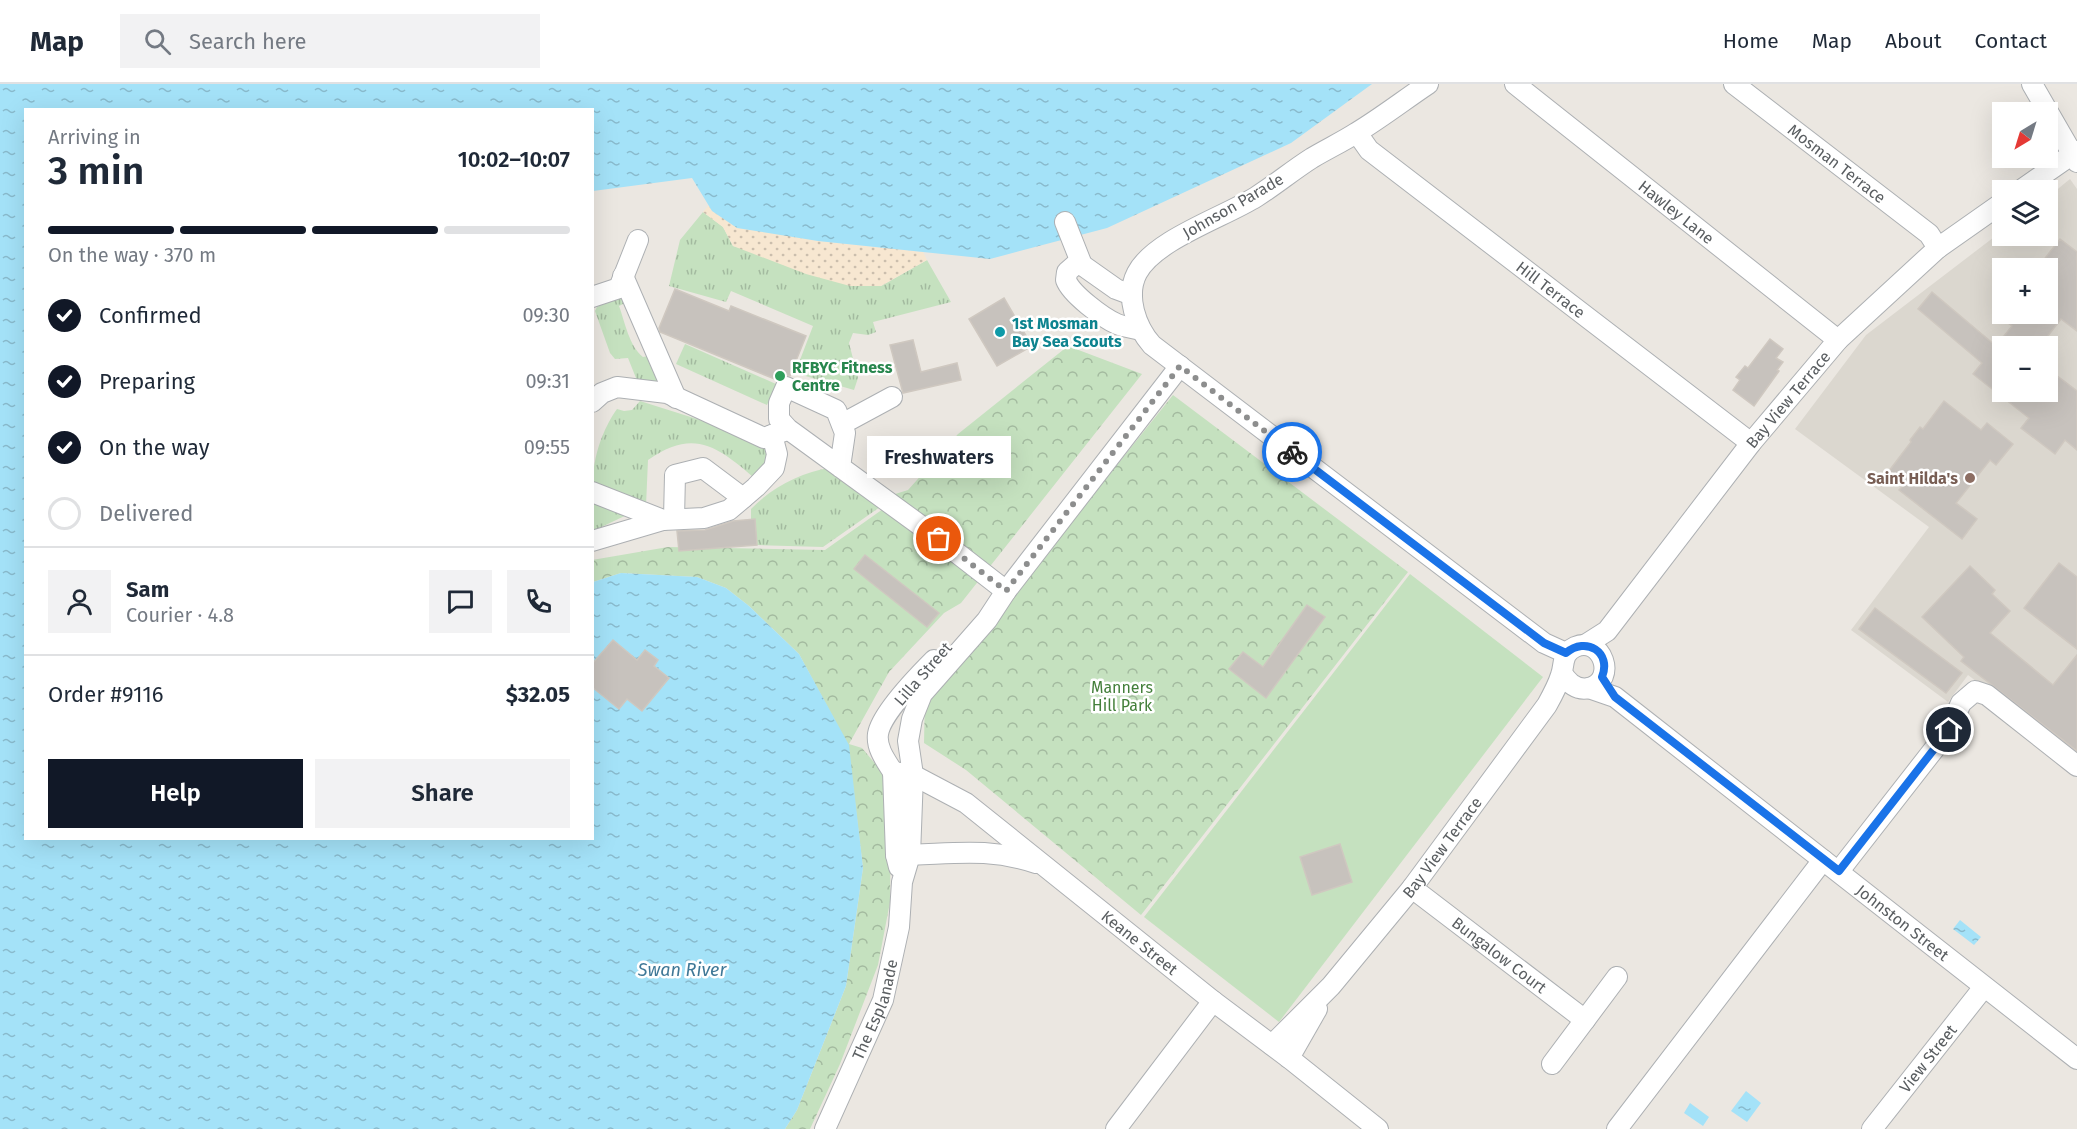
<!DOCTYPE html>
<meta charset="utf-8">
<style>
body{margin:0;font-family:"Fira Sans",sans-serif;background:#f2f2f3;color:#1f2937;height:100vh;display:flex;flex-direction:column;font-size:22px;white-space:nowrap}
*{box-sizing:border-box;margin:0}
p{font-size:20px;color:#747a83}
.icon{flex:none;width:33px;height:33px;fill:none;stroke:currentColor;stroke-width:2;stroke-linecap:round;stroke-linejoin:round}
.map{position:relative;flex:1;overflow:hidden}
.sheet{position:absolute;left:24px;top:24px;width:570px;height:732px;display:flex;flex-direction:column;background:#fff;border-radius:0px;box-shadow:0 6px 24px #0002}
.sheet>*{flex:none}
.needle{width:39px;rotate:218deg}
.fabs{position:absolute;left:1992px;top:18px;display:grid;gap:12px}
.fabs a{display:grid;place-items:center;width:66px;height:66px;border-radius:0px;background:#fff;box-shadow:0 6px 24px #0002;font-size:30px}
.pin{position:absolute;display:grid;place-items:center;width:51px;height:51px;color:#fff;margin:-26px;border:3px solid #fff;border-radius:50%;box-shadow:0 2px 6px #0007}
.courier{position:absolute;display:grid;place-items:center;width:60px;height:60px;margin:-30px;border:4px solid #1a73e8;border-radius:50%;background:#fff;color:#222;box-shadow:0 2px 8px #0007}
.bubble{position:absolute;height:42px;border-radius:0px;background:#fff;box-shadow:0 6px 24px #0002;font-size:20px;font-weight:600;line-height:42px;text-align:center}
.headline em{font-style:normal;font-weight:600}
.headline div{display:flex;flex-direction:column-reverse}
.headline{display:flex;align-items:center;justify-content:space-between;height:102px;padding:0 24px}
h1{font-size:39px;font-weight:600;line-height:45px}
.bar{display:grid;grid-template-columns:repeat(4,1fr);gap:9px 6px;align-content:center;height:72px;padding:0 24px}
.bar i{height:8px;border-radius:4px;background:#e0e1e3}
.bar .selected{background:#111827}
.bar p{grid-column:span 4}
.line{display:flex;align-items:center;gap:15px;padding:0 24px;border-top:2px solid #e0e1e3}
.line div{flex:1}
.round{display:grid;place-items:center;flex:none;width:63px;height:63px;border-radius:0px;background:#f2f2f3}
ol{padding:0 24px;list-style:none}
li{display:flex;align-items:center;gap:18px;height:66px}
li p{margin-inline-start:auto}
li .icon{padding:6px;border-radius:50%;background:#111827;color:#fff;stroke-width:4}
li:last-child{color:#747a83}
li i{width:33px;height:33px;border:3px solid #e0e1e3;border-radius:50%}
.cta{display:flex;gap:12px;margin-top:auto;padding:12px 24px}
.cta a{flex:1;height:69px;border-radius:0px;background:#111827;color:#fff;font-size:24px;font-weight:600;line-height:69px;text-align:center}
.cta a+a{background:#f2f2f3;color:#1f2937}
header{display:flex;align-items:center;gap:36px;box-sizing:border-box;height:84px;padding:0 30px;background:#fff;border-bottom:2px solid #e0e1e3}
header strong{font-size:28px}
nav{display:flex;gap:33px;margin-inline-start:auto;font-size:21px}
.search{width:420px;height:54px;background:#f2f2f3;display:flex;align-items:center;gap:15px;box-sizing:border-box;padding:0 21px;border-radius:0px;color:#747a83;font-size:22px}
.map>svg:first-child{display:block}
.education{fill:#dbd7cf;fill-rule:evenodd}
.grass{fill:url(#grass-tufts)}
.forest{fill:url(#forest-crowns)}
.sand{fill:url(#sand-dots)}
.pitch{fill:#c5e1bf}
.water{fill:url(#water-ripples)}
.building{fill:#c7c2bd;stroke:#cfc8c0;stroke-width:1.5}
.lines{fill:none;stroke-linecap:round;stroke-linejoin:round}
.minor-casing{stroke:#adb0b3;stroke-width:22}
.minor{stroke:#fff;stroke-width:20}
.done{stroke:#8d8e8e;stroke-width:6;stroke-dasharray:0 10.8}
.route{stroke:#1a73e8;stroke-width:8}
.culture-dot{fill:#0f9aa8;stroke:#fff;stroke-width:2}
.leisure-dot{fill:#2e9e5b;stroke:#fff;stroke-width:2}
.education-dot{fill:#8d6e63;stroke:#fff;stroke-width:2}
.labels{text-anchor:middle;dominant-baseline:central;stroke-width:5;stroke-linejoin:round;paint-order:stroke}
.street-label{font-size:16px;fill:#5a5e61;stroke:#fff}
.culture-label{font-size:16px;font-weight:bold;fill:#0d838f;stroke:#fff;text-anchor:start}
.leisure-label{font-size:16px;font-weight:bold;fill:#27864d;stroke:#fff;text-anchor:start}
.education-label{font-size:16px;font-weight:bold;fill:#785e54;stroke:#fff;text-anchor:end}
.park-label{font-size:16px;fill:#437f3a;stroke:#fff}
.water-label{font-size:18px;font-style:italic;fill:#3f7897;stroke:#fff}
</style>
<header>
<strong>Map</strong>
<div class="search"><svg class="icon" aria-label="search" viewBox="0 0 24 24"><circle cx="10" cy="10" r="6"/><path d="M15 15l6 6"/></svg>Search here</div>
<nav><a>Home</a><a>Map</a><a>About</a><a>Contact</a></nav>
</header>
<div class="map">
<svg width="2077" height="1045" viewBox="0 0 2077 1045">
<defs>
<pattern id="grass-tufts" width="24" height="20" patternUnits="userSpaceOnUse" patternTransform="scale(1.5)"><rect width="24" height="20" fill="#c5e1bf"/><path d="M3 7l-1-3M5 7V3M7 7l1-3M15 17l-1-3M17 17v-4M19 17l1-3" fill="none" stroke="#a3ba9f"/></pattern>
<pattern id="forest-crowns" width="20" height="18" patternUnits="userSpaceOnUse" patternTransform="scale(1.5)"><rect width="20" height="18" fill="#c5e1bf"/><path d="M2 6a3 3 0 1 1 6 0M12 15a3 3 0 1 1 6 0" fill="none" stroke="#a3ba9f"/></pattern>
<pattern id="sand-dots" width="8" height="8" patternUnits="userSpaceOnUse" patternTransform="scale(1.5)"><rect width="8" height="8" fill="#f7e7d1"/><path d="M2 2h.1M6 6h.1" fill="none" stroke="#cbbead" stroke-width="1.8" stroke-linecap="round"/></pattern>
<pattern id="water-ripples" width="26" height="14" patternUnits="userSpaceOnUse" patternTransform="scale(1.5)"><rect width="26" height="14" fill="#a4e2f8"/><path d="M2 4q2-2 4 0t4 0M15 11q2-2 4 0t4 0" fill="none" stroke="#89bacc"/></pattern>
</defs>
<rect width="100%" height="100%" fill="#ebe7e1"/>
<path class="education" d="M2070 95 2077 105V674L1968 591 1948 618 1851 546 1929 443 1795 345 1866 251 2002 147V152H2048V113ZM2002 184H2048V230H2002ZM2002 262H2048V308H2002Z"/>
<g class="grass">
<polygon points="703,128 723,143 733,162 881,202 927,176 951,218 873,238 876,248 868,251 853,249 849,259 858,294 854,306 795,289 813,242 731,207 726,218 669,202 680,156"/>
<path d="M623 212 627 218 619 222C625 238 629 262 643 273L653 271 665 302 638 299 628 274 615 275 610 269 595 227 597 223Z"/>
<polygon points="685,260 776,300 767,321 676,280"/>
<path d="M640 317 754 353 764 361 768 379 758 397C720 365 696 342 648 376L646 422 593 402C592 376 602 346 617 325L624 327 632 326Z"/>
<path d="M830 384 880 423 823 463 757 461 755 436H751V425C771 404 801 388 830 384Z"/>
<polygon points="593,415 633,428 593,447"/>
</g>
<g class="forest">
<polygon points="1068,262 1142,290 961,519 944,529 889,588 849,660 862,664 883,689 891,716 890,818 878,881 840,980 810,1045 785,1045 797,1026 846,902 863,784 848,661 799,570 749,522 726,504 697,493 621,489 593,498 592,476 668,463 825,466 883,425 892,411 908,406 958,350"/>
<polygon points="1173,311 1408,488 1141,831 966,686 924,659 925,611 1008,517"/>
</g>
<polygon class="sand" points="709,121 712,127 818,157 923,168 927,176 881,202 850,202 806,190 733,162 723,143 703,128"/>
<polygon class="pitch" points="1410,490 1543,593 1279,938 1144,833"/>
<g class="water">
<polygon points="0,0 1372,0 1291,59 1107,144 990,175 818,157 737,144 712,127 692,94 593,107 592,26 26,26 26,754 592,754 593,498 621,489 697,493 726,504 749,522 799,570 849,661 863,784 846,902 797,1026 785,1045 0,1045"/>
<polygon points="1960,836 1981,853 1974,861 1953,845"/>
<polygon points="1746,1007 1761,1019 1747,1038 1731,1027"/>
<polygon points="1690,1019 1709,1033 1703,1042 1684,1029"/>
</g>
<g class="building">
<polygon points="2060,155 2077,168 2077,247 2061,235 2040,262 1997,262 2002,267 2002,308 2048,308 2048,285 2077,307 2077,366 2065,356 2055,370 2021,344 2029,334 1973,290 1982,279 1918,225 1932,208 1996,262 2012,242 1996,230 2048,230 2048,184 2039,182"/>
<polygon points="675,205 729,227 731,222 806,252 790,292 784,291 777,296 660,248 659,244"/>
<polygon points="1004,214 1032,262 997,282 969,235"/>
<polygon points="1770,255 1783,265 1776,274 1783,278 1777,286 1779,287 1754,322 1733,306 1740,296 1736,293 1745,282 1748,284"/>
<polygon points="913,256 921,288 957,279 961,296 903,309 890,261"/>
<polygon points="1944,317 1981,346 1987,339 2013,360 1996,381 1990,376 1956,419 1977,435 1962,455 1899,406 1905,400 1889,387 1911,358 1910,356 1920,343 1923,345"/>
<polygon points="755,435 757,461 679,467 677,447 705,446 733,437"/>
<polygon points="865,471 939,529 927,543 854,485"/>
<polygon points="2059,479 2077,493 2077,565 2024,524"/>
<polygon points="1970,482 1995,506 1992,510 2010,527 1990,549 2053,601 2077,571 2077,667 1961,577 1964,573 1922,533"/>
<polygon points="1307,521 1325,533 1266,614 1229,585 1243,568 1263,583"/>
<polygon points="1875,524 1962,589 1946,609 1859,545"/>
<polygon points="613,556 637,576 645,566 658,576 654,582 669,594 642,627 627,615 619,625 592,603 592,580"/>
<polygon points="1340,760 1352,798 1312,811 1300,773"/>
</g>
<g class="lines">
<defs>
<g id="minor">
<path d="M1428 0C1404 16 1381 34 1356 49 1342 58 1327 65 1312 74 1293 86 1275 101 1256 113 1224 133 1154 156 1137 189 1125 212 1136 243 1152 261L1544 559 1566 569"/>
<path id="s1" d="M1515 0 1838 256"/>
<path id="s2" d="M1734 0 1929 150 1938 164"/>
<polyline points="2032,0 2077,78"/>
<path id="s3" d="M1357 49 1369 66 1751 359"/>
<polyline points="2021,106 2077,67"/>
<polyline points="1065,138 1082,181"/>
<path d="M1082 181H1075L1067 188 1066 196C1071 210 1103 234 1117 240 1124 243 1133 244 1141 246"/>
<polyline points="1082,181 1116,205 1132,211"/>
<polyline points="623,192 676,314"/>
<polyline points="592,213 619,204 638,156"/>
<polyline points="592,318 602,309 617,303 667,309 764,354 784,347"/>
<polyline points="842,340 892,313"/>
<polyline points="840,383 845,349 836,326 786,303 779,319 779,335 788,345 939,455 1006,507"/>
<polyline points="592,408 663,436 704,434 729,426 756,403 774,384 777,370 772,351"/>
<polyline points="674,435 675,391 703,384 743,414"/>
<polyline points="592,457 663,436"/>
<path id="s4" d="M1585 561 1607 547 1751 359 1838 256 1938 164 2002 119"/>
<path id="s5" d="M1589 604 1615 613 2077 975"/>
<path id="s6" d="M893 688 913 691 966 719 1213 917 1289 974 1378 1045"/>
<path d="M893 688C886 677 876 664 878 650 881 630 919 591 934 576"/>
<polyline points="893,688 896,771 899,783"/>
<path d="M896 771C948 771 985 762 1036 779"/>
<polyline points="1839,787 1949,646 1961,619 1975,607 1987,611 2077,682"/>
<path id="s7" d="M1412 804 1585 936"/>
<path id="s8" d="M1272 961 1331 902 1412 804 1547 621C1552 612 1558 601 1561 591 1565 580 1561 570 1575 563 1602 551 1618 596 1589 604 1577 607 1568 599 1562 589"/>
<polyline points="1289,974 1317,925"/>
<polyline points="1552,980 1617,893"/>
<path id="s9" d="M825 1045 883 916 899 843 902 798 910 771 913 691 908 657 912 635 922 610 987 536 1006 507 1180 282"/>
<polyline points="1116,1045 1213,917"/>
<polyline points="1617,1045 1823,776"/>
<path id="s10" d="M1872 1045 1984 903"/>
</g>
</defs>
<use href="#minor" class="minor-casing"/>
<use href="#minor" class="minor"/>
</g>
<g class="lines">
<polyline class="done" points="939,455 1006,507 1180,282 1292,368"/>
<path class="route" d="M1292 368 1544 559 1566 569C1586 552 1612 568 1602 593L1615 613 1839 787 1949 646"/>
</g>
<circle class="culture-dot" cx="1000" cy="248" r="6"/>
<circle class="leisure-dot" cx="780" cy="292" r="6"/>
<circle class="education-dot" cx="1970" cy="394" r="6"/>
<g class="labels">
<g class="street-label">
<text stroke="none"><textPath href="#s2" startOffset="130">Mosman Terrace</textPath></text>
<text transform="translate(1233 122) rotate(-30)">Johnson Parade</text>
<text stroke="none"><textPath href="#s1" startOffset="206">Hawley Lane</textPath></text>
<text stroke="none"><textPath href="#s3" startOffset="250">Hill Terrace</textPath></text>
<text stroke="none"><textPath href="#s4" startOffset="320">Bay View Terrace</textPath></text>
<text transform="translate(923 590) rotate(-49)">Lilla Street</text>
<text stroke="none"><textPath href="#s8" startOffset="261">Bay View Terrace</textPath></text>
<text stroke="none"><textPath href="#s5" startOffset="393">Johnston Street</textPath></text>
<text stroke="none"><textPath href="#s6" startOffset="303">Keane Street</textPath></text>
<text stroke="none"><textPath href="#s7" startOffset="110">Bungalow Court</textPath></text>
<text stroke="none"><textPath href="#s9" startOffset="130">The Esplanade</textPath></text>
<text stroke="none"><textPath href="#s10" startOffset="90">View Street</textPath></text>
</g>
<g class="culture-label">
<text x="1012" y="239">1st Mosman<tspan x="1012" dy="18">Bay Sea Scouts</tspan></text>
</g>
<g class="leisure-label">
<text x="792" y="283">RFBYC Fitness<tspan x="792" dy="18">Centre</tspan></text>
</g>
<g class="education-label">
<text x="1958" y="394">Saint Hilda's</text>
</g>
<g class="park-label">
<text x="1122" y="603">Manners<tspan x="1122" dy="18">Hill Park</tspan></text>
</g>
<g class="water-label">
<text x="682" y="886">Swan River</text>
</g>
</g>
</svg>
<div class="fabs">
<a><svg class="needle" viewBox="-14 -14 28 28"><path d="M0-13l5 13h-10z" fill="#e53935"/><path d="M0 13l5-13h-10z" fill="#747a83"/></svg></a>
<a><svg class="icon" aria-label="layers" viewBox="0 0 24 24"><path d="M12 4l9 5-9 5-9-5zM3 14l9 5 9-5"/></svg></a>
<a>+</a>
<a>−</a>
</div>
<div class="pin" style="left:939px;top:455px;background:#ea580c"><svg class="icon" aria-label="bag" viewBox="0 0 24 24"><path d="M5 8h14l-1 12H6zM9 8a3 3 0 0 1 6 0"/></svg></div>
<div class="pin" style="left:1949px;top:646px;background:#1f2937"><svg class="icon" aria-label="home" viewBox="0 0 24 24"><path d="M3 11l9-7 9 7M6 9v11h12V9"/></svg></div>
<div class="courier" style="left:1292px;top:368px"><svg class="icon" aria-label="bike" viewBox="0 0 24 24"><circle cx="6" cy="16" r="4"/><circle cx="18" cy="16" r="4"/><path d="M6 16l4-8h5l3 8M10 8l3 8H6M13 5h3"/></svg></div>
<div class="bubble" style="left:867px;top:352px;width:144px">Freshwaters</div>
<section class="sheet">
<div class="headline"><div><h1>3 min</h1><p>Arriving in</p></div><em>10:02–10:07</em></div>
<div class="bar"><i class="selected"></i><i class="selected"></i><i class="selected"></i><i></i><p>On the way · 370 m</p></div>
<ol>
<li><svg class="icon" aria-label="check" viewBox="0 0 24 24"><path d="M5 12l5 5 9-10"/></svg>Confirmed<p>09:30</p></li>
<li><svg class="icon" aria-label="check" viewBox="0 0 24 24"><path d="M5 12l5 5 9-10"/></svg>Preparing<p>09:31</p></li>
<li><svg class="icon" aria-label="check" viewBox="0 0 24 24"><path d="M5 12l5 5 9-10"/></svg>On the way<p>09:55</p></li>
<li><i></i>Delivered</li>
</ol>
<div class="line" style="height:108px"><a class="round"><svg class="icon" aria-label="person" viewBox="0 0 24 24"><circle cx="12" cy="8" r="4"/><path d="M4 21q1-7 8-7t8 7"/></svg></a><div><b>Sam</b><p>Courier · 4.8</p></div><a class="round"><svg class="icon" aria-label="chat" viewBox="0 0 24 24"><path d="M4 5h16v11H9l-5 4z"/></svg></a><a class="round"><svg class="icon" aria-label="phone" viewBox="0 0 24 24"><path d="M5 4h4l2 5-3 2q2 4 5 5l2-3 5 2v4C11 20 4 13 5 4z"/></svg></a></div>
<div class="line" style="height:78px"><div>Order #9116</div><b>$32.05</b></div>
<div class="cta"><a>Help</a><a>Share</a></div>
</section>
</div>
